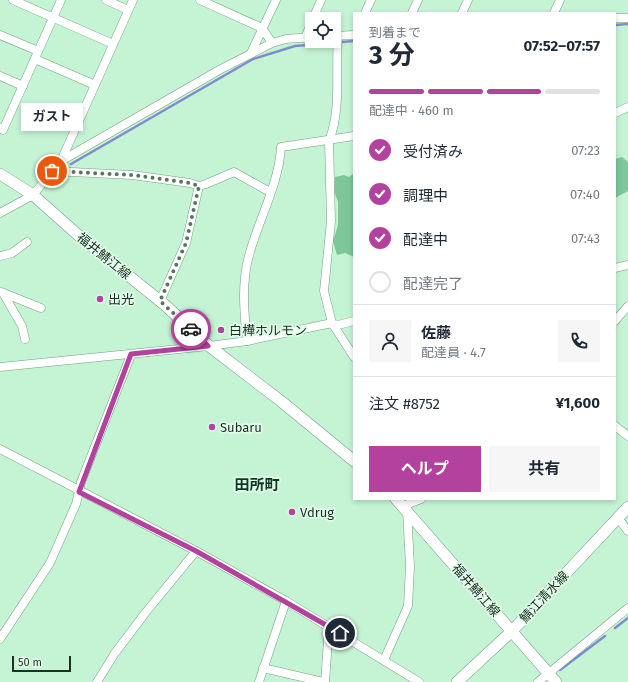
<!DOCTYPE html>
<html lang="ja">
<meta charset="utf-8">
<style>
body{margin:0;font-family:"Fira Sans","Noto Sans JP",sans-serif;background:#f6f6f7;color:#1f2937;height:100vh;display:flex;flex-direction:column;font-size:15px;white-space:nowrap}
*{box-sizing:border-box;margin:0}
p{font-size:13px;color:#747a83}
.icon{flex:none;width:22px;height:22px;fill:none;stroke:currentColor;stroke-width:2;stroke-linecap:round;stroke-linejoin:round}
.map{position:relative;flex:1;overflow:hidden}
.drawer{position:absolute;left:353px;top:12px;width:263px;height:488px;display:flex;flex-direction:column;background:#fff;border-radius:0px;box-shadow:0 2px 6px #0003}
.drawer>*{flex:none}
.tools{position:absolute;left:305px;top:12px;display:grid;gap:8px}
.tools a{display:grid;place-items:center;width:36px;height:36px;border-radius:0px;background:#fff;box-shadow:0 2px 6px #0003;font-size:20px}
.scale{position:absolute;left:12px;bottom:10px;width:59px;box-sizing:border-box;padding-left:4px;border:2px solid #1d3024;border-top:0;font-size:11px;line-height:14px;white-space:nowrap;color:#1d3024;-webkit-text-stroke:3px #e0fce9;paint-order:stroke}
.pin{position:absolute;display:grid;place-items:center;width:34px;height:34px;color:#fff;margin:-17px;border:2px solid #fff;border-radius:50%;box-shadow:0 1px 4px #0007}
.courier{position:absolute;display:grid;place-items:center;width:40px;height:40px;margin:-20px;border:3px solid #b3429e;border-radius:50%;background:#fff;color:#222;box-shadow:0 1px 5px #0007}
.bubble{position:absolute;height:28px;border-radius:0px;background:#fff;box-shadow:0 2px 6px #0003;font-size:13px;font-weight:700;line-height:28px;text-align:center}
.headline em{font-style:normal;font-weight:700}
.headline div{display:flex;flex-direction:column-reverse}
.headline{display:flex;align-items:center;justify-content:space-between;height:68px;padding:0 16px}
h1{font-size:26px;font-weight:700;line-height:30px}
.bar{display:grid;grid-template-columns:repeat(4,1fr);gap:6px 4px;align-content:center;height:48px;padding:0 16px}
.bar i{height:5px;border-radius:3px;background:#e0e1e3}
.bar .current{background:#b3429e}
.bar p{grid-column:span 4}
.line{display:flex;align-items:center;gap:10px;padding:0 16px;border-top:1px solid #e0e1e3}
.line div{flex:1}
.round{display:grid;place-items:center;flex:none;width:42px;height:42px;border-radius:0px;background:#f6f6f7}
ol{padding:0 16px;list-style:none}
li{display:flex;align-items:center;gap:12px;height:44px}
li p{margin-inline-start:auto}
li .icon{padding:4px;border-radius:50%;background:#b3429e;color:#fff;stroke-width:4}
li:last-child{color:#747a83}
li i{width:22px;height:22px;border:2px solid #e0e1e3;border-radius:50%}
.action{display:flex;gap:8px;margin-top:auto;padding:8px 16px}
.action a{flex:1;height:46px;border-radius:0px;background:#b3429e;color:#fff;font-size:16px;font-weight:700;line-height:46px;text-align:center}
.action a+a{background:#f6f6f7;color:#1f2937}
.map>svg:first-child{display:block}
.forest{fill:#7dc799}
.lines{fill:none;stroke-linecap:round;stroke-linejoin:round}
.stream{stroke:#808ccf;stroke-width:2.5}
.minor-casing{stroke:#729f82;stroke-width:9}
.secondary-casing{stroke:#729f82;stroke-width:12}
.minor{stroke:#fff;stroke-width:8}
.secondary{stroke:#fff;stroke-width:11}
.done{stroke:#587562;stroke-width:4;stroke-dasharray:0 7.2}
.route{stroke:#b3429e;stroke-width:5}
.poi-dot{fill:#b3429e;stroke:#e0fce9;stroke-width:1.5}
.labels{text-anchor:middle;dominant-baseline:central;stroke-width:3.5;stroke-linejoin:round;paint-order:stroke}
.street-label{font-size:13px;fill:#1d3024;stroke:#e0fce9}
.poi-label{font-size:13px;fill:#1d3024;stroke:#e0fce9;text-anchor:start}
.quarter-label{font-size:15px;font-weight:bold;fill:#0d3a22;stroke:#e0fce9}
</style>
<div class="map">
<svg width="628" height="682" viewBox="0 0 628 682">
<rect width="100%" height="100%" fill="#c5f4d5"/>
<g class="forest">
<polygon points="622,157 628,162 628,191 615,198 615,159"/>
<polygon points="354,173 354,257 345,253 337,255 333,241 338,225 338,202 334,191 335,177 344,175 349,177"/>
</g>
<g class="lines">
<g class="stream">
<polyline points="615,25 628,24"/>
<polyline points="71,164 253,59 295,46 354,41"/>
<polyline points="615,628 628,618"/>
<polyline points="560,670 605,636"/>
</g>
<defs>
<g id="minor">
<polyline points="13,0 113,44"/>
<polyline points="106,0 128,10"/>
<polyline points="200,0 262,28 272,43"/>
<polyline points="365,13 371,0"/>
<polyline points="412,13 418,0"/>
<polyline points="462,13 468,0"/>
<polyline points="554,13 560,0"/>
<polyline points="615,18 628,18"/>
<polyline points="313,19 321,0"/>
<polyline points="0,35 38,51"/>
<path d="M338 35C335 70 342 108 329 141L331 221 324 291 332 323 354 357"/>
<polyline points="334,36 354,35"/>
<polyline points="305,38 312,21"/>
<polyline points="251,53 276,0"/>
<polyline points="35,59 95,85"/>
<polyline points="0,76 23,86"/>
<polyline points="615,113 628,107"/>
<polyline points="0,128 3,130 61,0"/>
<polyline points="61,161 133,0"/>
<polyline points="52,171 132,175 190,183 199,186 206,184 234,172 270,192"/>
<polyline points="0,213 33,195 61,161 221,69 272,43 286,39 312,37"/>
<polyline points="0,256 12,253 27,242"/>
<polyline points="615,268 628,265"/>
<polyline points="1,292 41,308"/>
<polyline points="3,293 22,326 25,339"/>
<polyline points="160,301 186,243 199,186"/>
<polyline points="615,321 628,306"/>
<polyline points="334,326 354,321"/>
<path d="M247 341C244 312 241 281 250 252 260 217 279 183 281 147L354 136"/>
<polyline points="0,367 209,346 247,341 332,323"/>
<polyline points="615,426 628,436"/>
<polyline points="0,449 196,551 286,601 419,682"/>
<polyline points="403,506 421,499"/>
<polyline points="618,518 628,531"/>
<polyline points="0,639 50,563 76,504 81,482 131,355"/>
<polyline points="384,660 408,606 410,566 407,510"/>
<polyline points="263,668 323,682"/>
<polyline points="97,682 115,653 146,612 196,551"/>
<polyline points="259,682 286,601"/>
<polyline points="325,682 329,627"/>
<polyline points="538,682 628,608"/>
</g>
<g id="secondary">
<polyline points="0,174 33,195 78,235 165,305 209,346 282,402 354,461"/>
<polyline points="396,499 556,682"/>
<polyline points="457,682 512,631 628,507"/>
</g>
</defs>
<use href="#minor" class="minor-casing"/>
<use href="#secondary" class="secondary-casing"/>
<use href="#minor" class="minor"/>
<use href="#secondary" class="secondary"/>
</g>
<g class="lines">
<polyline class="done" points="52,171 132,175 190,183 199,186 186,243 160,301 191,329"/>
<polyline class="route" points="191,329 208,346 131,354 79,492 196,551 340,633"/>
</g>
<g class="poi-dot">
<circle cx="100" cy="299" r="4"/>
<circle cx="221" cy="330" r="4"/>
<circle cx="212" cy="427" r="4"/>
<circle cx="292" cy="512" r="4"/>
</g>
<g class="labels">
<g class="street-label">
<text transform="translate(104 256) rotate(39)">福井鯖江線</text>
<text transform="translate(476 590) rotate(49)">福井鯖江線</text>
<text transform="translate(544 597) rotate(-47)">鯖江清水線</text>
</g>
<g class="poi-label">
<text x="108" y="299">出光</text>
<text x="229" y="330">白樺ホルモン</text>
<text x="220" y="427">Subaru</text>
<text x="300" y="512">Vdrug</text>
</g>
<g class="quarter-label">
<text x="257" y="485">田所町</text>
</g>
</g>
</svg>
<div class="tools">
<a><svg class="icon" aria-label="locate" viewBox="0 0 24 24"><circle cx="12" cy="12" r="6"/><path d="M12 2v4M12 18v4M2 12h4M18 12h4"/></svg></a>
</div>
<div class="scale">50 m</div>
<div class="pin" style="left:52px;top:171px;background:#ea580c"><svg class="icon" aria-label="bag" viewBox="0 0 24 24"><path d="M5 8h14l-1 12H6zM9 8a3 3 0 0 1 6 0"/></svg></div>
<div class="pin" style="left:340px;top:633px;background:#1f2937"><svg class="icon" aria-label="home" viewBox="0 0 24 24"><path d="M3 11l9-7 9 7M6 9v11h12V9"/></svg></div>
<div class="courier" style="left:191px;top:329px"><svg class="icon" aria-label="car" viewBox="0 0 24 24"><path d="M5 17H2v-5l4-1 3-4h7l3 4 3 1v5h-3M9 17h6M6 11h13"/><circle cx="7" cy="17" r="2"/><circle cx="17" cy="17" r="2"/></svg></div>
<div class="bubble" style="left:21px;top:103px;width:62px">ガスト</div>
<section class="drawer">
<div class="headline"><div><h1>3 分</h1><p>到着まで</p></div><em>07:52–07:57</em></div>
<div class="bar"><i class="current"></i><i class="current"></i><i class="current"></i><i></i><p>配達中 · 460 m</p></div>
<ol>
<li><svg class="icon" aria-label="check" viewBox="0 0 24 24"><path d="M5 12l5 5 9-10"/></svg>受付済み<p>07:23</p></li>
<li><svg class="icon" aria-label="check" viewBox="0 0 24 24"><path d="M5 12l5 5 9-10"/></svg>調理中<p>07:40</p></li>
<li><svg class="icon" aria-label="check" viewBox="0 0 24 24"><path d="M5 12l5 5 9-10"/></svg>配達中<p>07:43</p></li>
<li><i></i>配達完了</li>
</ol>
<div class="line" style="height:72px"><a class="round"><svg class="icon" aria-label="person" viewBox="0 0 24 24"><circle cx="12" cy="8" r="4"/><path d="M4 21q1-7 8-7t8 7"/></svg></a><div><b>佐藤</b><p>配達員 · 4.7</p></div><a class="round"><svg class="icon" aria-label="phone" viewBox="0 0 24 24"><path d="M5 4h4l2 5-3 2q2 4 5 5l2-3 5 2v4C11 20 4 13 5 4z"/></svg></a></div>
<div class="line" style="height:52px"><div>注文 #8752</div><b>¥1,600</b></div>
<div class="action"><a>ヘルプ</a><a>共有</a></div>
</section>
</div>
